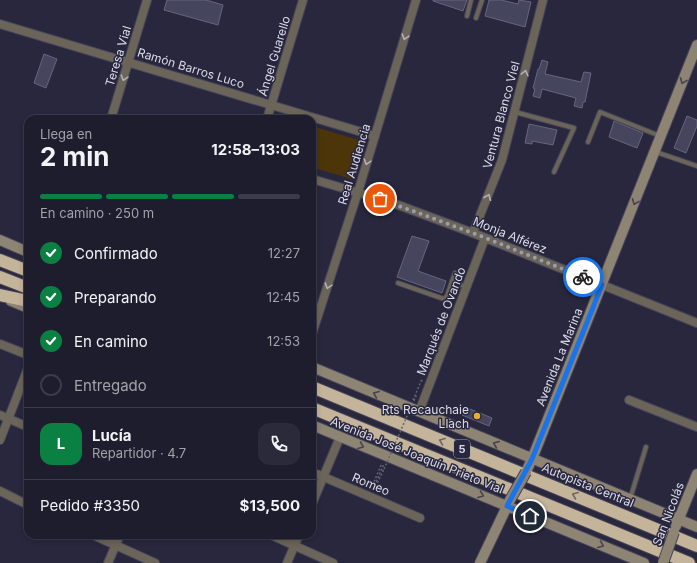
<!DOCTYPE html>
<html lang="es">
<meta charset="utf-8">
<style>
body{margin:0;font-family:Inter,sans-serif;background:#2b2a3a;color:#f1f3f6;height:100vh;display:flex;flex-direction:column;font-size:15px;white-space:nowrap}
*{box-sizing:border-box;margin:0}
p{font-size:13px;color:#a1a2aa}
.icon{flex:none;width:22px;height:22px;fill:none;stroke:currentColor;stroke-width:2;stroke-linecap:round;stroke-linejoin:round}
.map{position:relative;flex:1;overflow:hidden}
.details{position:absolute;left:24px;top:115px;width:292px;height:424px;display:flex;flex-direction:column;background:#1e1d2e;border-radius:12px;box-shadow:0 2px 6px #0003,0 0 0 1px #3c3b4a}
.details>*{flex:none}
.pin{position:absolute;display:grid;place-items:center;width:34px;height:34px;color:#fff;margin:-17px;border:2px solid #fff;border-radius:50%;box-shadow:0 1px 4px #0007}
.courier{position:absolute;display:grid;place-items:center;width:40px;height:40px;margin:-20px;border:3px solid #1a73e8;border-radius:50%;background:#fff;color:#222;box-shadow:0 1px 5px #0007}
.overview em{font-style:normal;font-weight:700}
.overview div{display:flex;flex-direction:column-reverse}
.overview{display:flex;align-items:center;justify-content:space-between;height:68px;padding:0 16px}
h1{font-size:26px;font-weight:700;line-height:30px}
.bar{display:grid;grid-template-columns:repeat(4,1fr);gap:6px 4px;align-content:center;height:48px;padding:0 16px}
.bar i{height:5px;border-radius:3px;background:#3c3b4a}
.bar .on{background:#0b8043}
.bar p{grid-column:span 4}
.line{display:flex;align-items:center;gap:10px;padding:0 16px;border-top:1px solid #3c3b4a}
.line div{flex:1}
.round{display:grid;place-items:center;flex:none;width:42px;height:42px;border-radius:12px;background:#2b2a3a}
ol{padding:0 16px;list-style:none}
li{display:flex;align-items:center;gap:12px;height:44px}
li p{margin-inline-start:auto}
li .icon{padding:4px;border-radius:50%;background:#0b8043;color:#fff;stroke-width:4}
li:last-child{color:#a1a2aa}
li i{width:22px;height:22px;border:2px solid #3c3b4a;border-radius:50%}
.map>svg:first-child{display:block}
.green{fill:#4c3609}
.building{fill:#46455e;stroke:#666580}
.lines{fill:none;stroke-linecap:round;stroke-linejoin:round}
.lane-casing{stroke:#454459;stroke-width:6}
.street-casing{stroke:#454459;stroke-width:10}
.secondary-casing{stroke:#454459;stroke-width:12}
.highway-casing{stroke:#454459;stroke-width:14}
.path{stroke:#656478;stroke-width:1.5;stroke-dasharray:2 2;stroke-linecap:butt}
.lane{stroke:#6a6459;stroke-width:4}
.street{stroke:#6a6459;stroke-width:8}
.secondary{stroke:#8e8473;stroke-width:10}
.highway{stroke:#c4b499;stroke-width:12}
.secondary-bridge-casing{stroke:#454459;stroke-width:12;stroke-linecap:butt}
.path-bridge{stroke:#656478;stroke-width:1.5;stroke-dasharray:2 2;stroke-linecap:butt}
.secondary-bridge{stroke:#8e8473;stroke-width:10}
.oneway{stroke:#b3b1b7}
.oneway2{stroke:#47434d}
.oneway3{stroke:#6e6666}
.done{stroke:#9c9cad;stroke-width:4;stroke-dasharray:0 7.2}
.route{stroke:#1a73e8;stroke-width:5}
.poi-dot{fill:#e6ad36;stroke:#28273d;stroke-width:1.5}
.labels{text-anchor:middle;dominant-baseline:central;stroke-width:3;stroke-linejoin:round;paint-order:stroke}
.shield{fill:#28273d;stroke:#a5a5b6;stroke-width:1}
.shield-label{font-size:11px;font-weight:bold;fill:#dbdbea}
.street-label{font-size:12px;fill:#dbdbea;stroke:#28273d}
.poi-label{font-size:12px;fill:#dbdbea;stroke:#28273d;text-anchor:end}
</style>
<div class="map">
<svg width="697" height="563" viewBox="0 0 697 563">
<rect width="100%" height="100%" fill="#28273d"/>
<polygon class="green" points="312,126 365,142 354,180 312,167"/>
<g class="building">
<polygon points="167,0 206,0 223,5 218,25 164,10"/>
<polygon points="433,0 467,0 463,11 433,1"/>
<polygon points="489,0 501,0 518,4 519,0 531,2 525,27 485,16"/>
<polygon points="44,54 57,59 46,88 34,83"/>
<polygon points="542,60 548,62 545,74 581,82 584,72 591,73 585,102 583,102 582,108 574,106 576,98 542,89 540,98 533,96 535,89 533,88 538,69 539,69"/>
<polygon points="687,116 697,120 697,126 686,153 674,148"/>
<polygon points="614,121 643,133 637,148 609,137"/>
<polygon points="529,124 557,130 553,145 532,141 532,144 525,143"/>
<polygon points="412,236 429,241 418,271 446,281 442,293 397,277"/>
<polygon points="465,407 492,418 489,426 462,415"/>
</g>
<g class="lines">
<defs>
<g id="lane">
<polyline points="467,16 471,0"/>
<polyline points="476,18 482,0"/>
<polyline points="515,112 574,128 554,172"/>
<polyline points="588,142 600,112 660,136"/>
<polyline points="656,152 697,166"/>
<polyline points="452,281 466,287"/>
<polyline points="398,283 444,299 447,296 455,273"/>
<polyline points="630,499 646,447"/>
</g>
<g id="street">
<polyline points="0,24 375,136"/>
<polyline points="111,119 147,0"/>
<polyline points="267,119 303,0"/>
<polyline points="312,179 393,203 473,233 697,323"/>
<polyline points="473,233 502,160 543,0"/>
<polyline points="312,334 358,192 416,0"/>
<polyline points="0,344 28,355"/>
<polyline points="629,400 697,427"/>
<polyline points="419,412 485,238"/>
<polyline points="0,415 28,427"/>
<polyline points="0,440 28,368"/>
<polyline points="312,472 420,518"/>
<polyline points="0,491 28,505"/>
<polyline points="312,504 340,437"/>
<polyline points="93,535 155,563"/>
<polyline points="271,535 333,563"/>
<polyline points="108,563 120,535"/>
<polyline points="287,563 299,535"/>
</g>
<g id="secondary">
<polyline points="0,240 28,252"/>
<polyline points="11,301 28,308"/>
<polyline points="312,367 697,527"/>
<polyline points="312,425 644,563"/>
<polyline points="526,472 532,459 697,45"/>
<polyline points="676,526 697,474"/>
<polyline points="480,563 510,500"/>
</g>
<g id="highway">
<polyline points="0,260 28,271"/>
<polyline points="0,277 28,288"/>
<polyline points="0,295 28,301"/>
<polyline points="312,387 697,546"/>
<polyline points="312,408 689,563"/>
</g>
</defs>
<use href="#lane" class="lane-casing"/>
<use href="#street" class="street-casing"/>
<use href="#secondary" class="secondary-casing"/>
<use href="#highway" class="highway-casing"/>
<g class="path">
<polyline points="413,400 422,379 422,381"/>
<polyline points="414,401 417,394"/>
<polyline points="371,489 382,463"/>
<polyline points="373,489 384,464"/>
<polyline points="374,490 384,469"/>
</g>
<use href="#lane" class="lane"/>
<use href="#street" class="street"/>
<use href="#secondary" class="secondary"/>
<use href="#highway" class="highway"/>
<defs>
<g id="secondary-bridge">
<polyline points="510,500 526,472"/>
<polyline points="663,563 674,532"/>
</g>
</defs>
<use href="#secondary-bridge" class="secondary-bridge-casing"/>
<polyline class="path-bridge" points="384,469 411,407"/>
<use href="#secondary-bridge" class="secondary-bridge"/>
</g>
<defs><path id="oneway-chevron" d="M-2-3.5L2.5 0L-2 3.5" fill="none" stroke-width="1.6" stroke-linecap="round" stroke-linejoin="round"/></defs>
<g class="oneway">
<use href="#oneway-chevron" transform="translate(405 37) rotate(107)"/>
<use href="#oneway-chevron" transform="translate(525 73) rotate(-76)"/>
<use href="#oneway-chevron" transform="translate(124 78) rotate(107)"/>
<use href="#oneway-chevron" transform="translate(367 162) rotate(107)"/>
<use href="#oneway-chevron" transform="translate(488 197) rotate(-68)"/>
<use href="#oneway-chevron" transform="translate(328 286) rotate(108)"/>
</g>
<g class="oneway2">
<use href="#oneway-chevron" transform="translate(683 81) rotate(112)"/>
<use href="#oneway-chevron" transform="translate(635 202) rotate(112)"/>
<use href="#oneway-chevron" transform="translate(376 394) rotate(-157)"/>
<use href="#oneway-chevron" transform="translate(496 444) rotate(-157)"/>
<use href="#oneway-chevron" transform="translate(361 446) rotate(22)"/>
<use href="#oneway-chevron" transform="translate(481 495) rotate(22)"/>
<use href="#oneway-chevron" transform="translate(601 545) rotate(23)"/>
</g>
<g class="oneway3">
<use href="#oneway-chevron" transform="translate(442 441) rotate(-158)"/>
<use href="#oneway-chevron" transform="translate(575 495) rotate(-158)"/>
</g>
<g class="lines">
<polyline class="done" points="380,199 473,233 583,277"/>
<polyline class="route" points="530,516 507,506 532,459 602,285 583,277"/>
</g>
<circle class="poi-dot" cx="477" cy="416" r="4"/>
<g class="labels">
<rect class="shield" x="454" y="440" width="16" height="18" rx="3"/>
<g class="shield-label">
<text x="462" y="449">5</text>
</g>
<g class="street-label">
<text transform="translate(118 56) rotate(-73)">Teresa Vial</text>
<text transform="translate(274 56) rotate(-73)">Ángel Guarello</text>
<text transform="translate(191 68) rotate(17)">Ramón Barros Luco</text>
<text transform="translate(501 115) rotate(-75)">Ventura Blanco Viel</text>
<text transform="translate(354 164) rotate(-73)">Real Audiencia</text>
<text transform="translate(510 235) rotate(22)">Monja Alférez</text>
<text transform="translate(441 321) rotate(-69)">Marqués de Ovando</text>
<text transform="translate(559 357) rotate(-68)">Avenida La Marina</text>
<text transform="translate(417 455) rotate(22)">Avenida José Joaquín Prieto Vial</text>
<text transform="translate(371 484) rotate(23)">Romeo</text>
<text transform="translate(588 485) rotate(22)">Autopista Central</text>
<text transform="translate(668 514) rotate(-69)">San Nicolás</text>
</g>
<g class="poi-label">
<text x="469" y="409">Rts Recauchaie<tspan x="469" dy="14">Llach</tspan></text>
</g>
</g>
</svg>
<div class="pin" style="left:380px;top:199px;background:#ea580c"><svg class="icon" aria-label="bag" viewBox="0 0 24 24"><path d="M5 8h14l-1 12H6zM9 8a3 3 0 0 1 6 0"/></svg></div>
<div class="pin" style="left:530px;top:516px;background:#1f2937"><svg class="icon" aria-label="home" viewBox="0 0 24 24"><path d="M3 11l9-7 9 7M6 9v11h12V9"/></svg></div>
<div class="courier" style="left:583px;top:277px"><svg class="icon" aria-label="bike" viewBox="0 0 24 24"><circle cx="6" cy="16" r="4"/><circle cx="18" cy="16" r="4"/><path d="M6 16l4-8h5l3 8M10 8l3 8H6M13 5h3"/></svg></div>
<section class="details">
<div class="overview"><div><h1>2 min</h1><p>Llega en</p></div><em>12:58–13:03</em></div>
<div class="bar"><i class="on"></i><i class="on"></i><i class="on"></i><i></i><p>En camino · 250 m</p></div>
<ol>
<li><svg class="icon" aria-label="check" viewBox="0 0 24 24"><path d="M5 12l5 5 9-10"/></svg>Confirmado<p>12:27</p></li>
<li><svg class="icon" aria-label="check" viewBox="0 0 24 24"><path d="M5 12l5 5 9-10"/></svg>Preparando<p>12:45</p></li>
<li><svg class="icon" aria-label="check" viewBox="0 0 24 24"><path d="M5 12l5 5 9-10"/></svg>En camino<p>12:53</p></li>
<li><i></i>Entregado</li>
</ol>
<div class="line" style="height:72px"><b class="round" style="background:#0b8043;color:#fff">L</b><div><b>Lucía</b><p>Repartidor · 4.7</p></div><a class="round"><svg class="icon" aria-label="phone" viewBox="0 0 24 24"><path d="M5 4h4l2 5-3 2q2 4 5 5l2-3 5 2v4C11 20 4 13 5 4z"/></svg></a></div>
<div class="line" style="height:52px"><div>Pedido #3350</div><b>$13,500</b></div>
</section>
</div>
